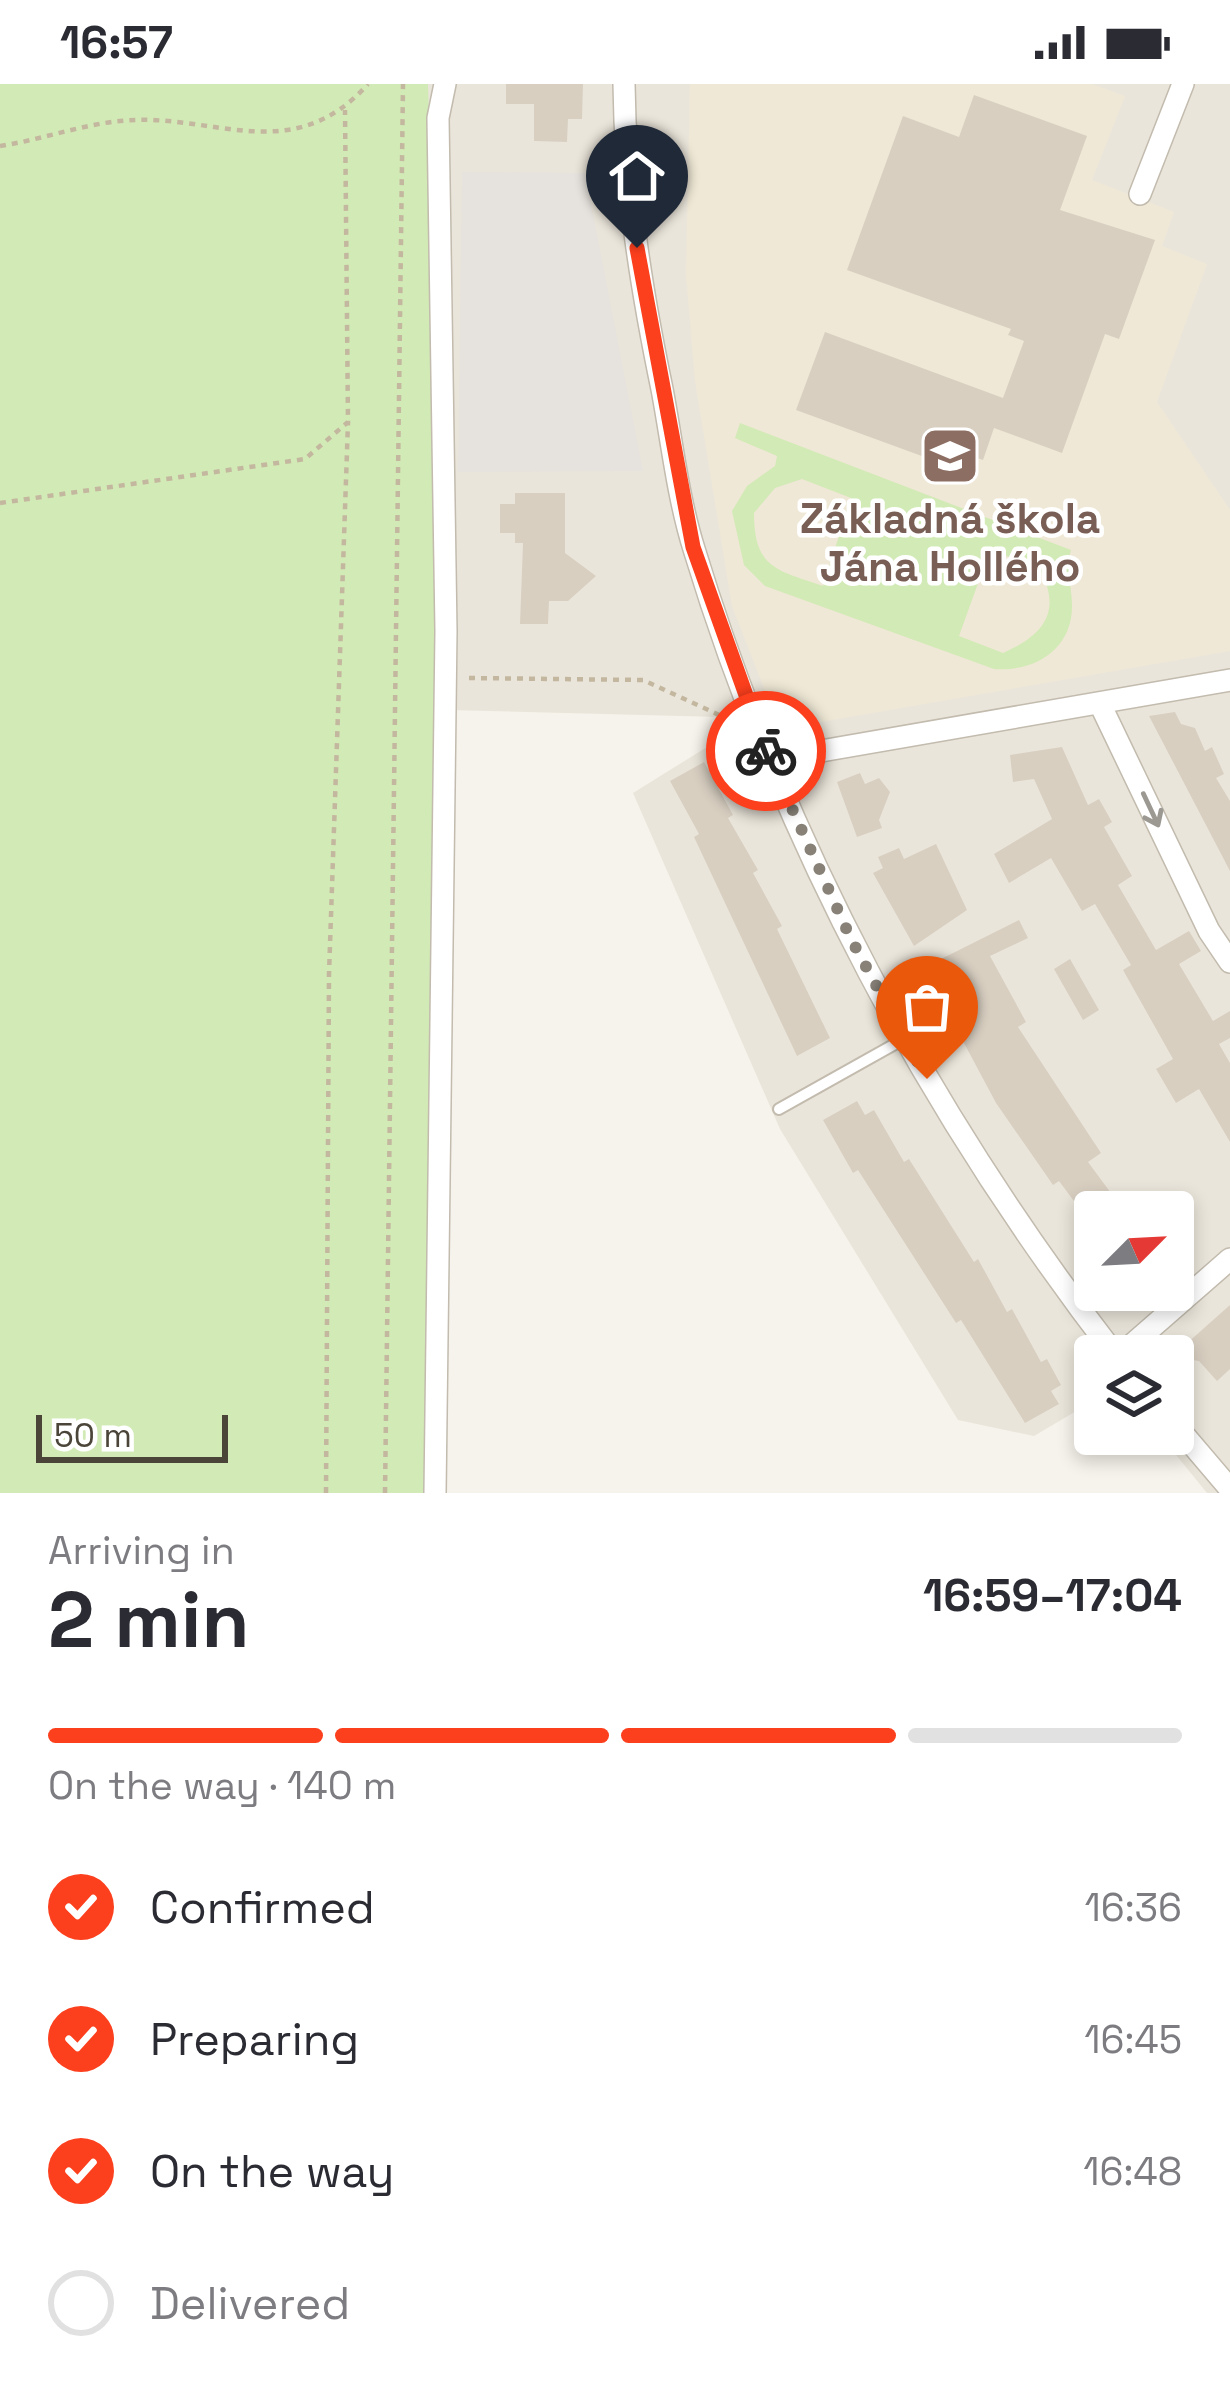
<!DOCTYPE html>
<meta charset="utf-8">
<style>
body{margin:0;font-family:"Space Grotesk",sans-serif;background:#f7f7f7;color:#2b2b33;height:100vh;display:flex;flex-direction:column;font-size:45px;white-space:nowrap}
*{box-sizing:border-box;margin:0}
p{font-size:39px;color:#7c7c81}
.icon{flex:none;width:66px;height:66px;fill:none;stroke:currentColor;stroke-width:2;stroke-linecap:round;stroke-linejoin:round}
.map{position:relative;height:1409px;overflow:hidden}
.sheet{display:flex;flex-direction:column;background:#fff;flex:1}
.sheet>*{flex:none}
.needle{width:78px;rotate:66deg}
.fabs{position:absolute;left:1074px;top:1107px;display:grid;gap:24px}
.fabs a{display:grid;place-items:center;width:120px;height:120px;border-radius:12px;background:#fff;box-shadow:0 6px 18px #0003;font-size:60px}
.scale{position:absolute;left:36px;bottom:30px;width:192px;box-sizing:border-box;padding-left:12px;border:6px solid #4b4439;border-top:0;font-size:33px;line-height:42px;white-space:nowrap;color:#4b4439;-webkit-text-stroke:9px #fff;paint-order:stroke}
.pin{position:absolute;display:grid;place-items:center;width:102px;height:102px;color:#fff;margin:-123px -51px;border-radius:50% 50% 50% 0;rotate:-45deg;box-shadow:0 0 12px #0007}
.pin .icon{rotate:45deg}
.courier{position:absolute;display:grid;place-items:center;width:120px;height:120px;margin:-60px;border:9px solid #fc3f1d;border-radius:50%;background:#fff;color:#222;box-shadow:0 3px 15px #0007}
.head em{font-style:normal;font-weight:700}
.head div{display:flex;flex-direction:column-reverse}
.head{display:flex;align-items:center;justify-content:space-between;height:204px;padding:0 48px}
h1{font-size:78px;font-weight:700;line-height:90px}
.bar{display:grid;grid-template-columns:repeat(4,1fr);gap:18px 12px;align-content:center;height:144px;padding:0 48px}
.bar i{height:15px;border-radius:9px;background:#e1e1e2}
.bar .on{background:#fc3f1d}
.bar p{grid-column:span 4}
ol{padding:0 48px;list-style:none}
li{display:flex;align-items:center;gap:36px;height:132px}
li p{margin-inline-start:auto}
li .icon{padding:12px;border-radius:50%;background:#fc3f1d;color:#fff;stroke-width:4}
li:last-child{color:#7c7c81}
li i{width:66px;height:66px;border:6px solid #e1e1e2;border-radius:50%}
.status{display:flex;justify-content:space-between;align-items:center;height:84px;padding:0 60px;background:#fff;direction:ltr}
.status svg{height:33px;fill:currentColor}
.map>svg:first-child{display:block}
.residential{fill:#eae5da;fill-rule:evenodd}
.industrial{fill:#e6e2dd}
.education{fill:#efe8d6}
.green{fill:#d2eab5;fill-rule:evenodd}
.building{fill:#d8cfc1}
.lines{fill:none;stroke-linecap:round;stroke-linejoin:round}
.service-casing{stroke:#c2bbae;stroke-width:14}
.minor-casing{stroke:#c2bbae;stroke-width:24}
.path{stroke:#c4b79f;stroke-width:4.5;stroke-dasharray:6 6;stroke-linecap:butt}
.service{stroke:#fff;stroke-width:10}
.minor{stroke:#fff;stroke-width:21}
.oneway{stroke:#9c9892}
.done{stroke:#878178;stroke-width:12;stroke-dasharray:0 21.6}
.route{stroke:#fc3f1d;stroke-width:15}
.labels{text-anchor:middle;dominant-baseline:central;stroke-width:9;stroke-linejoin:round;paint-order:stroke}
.education-label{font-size:42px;font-weight:bold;fill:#785e54;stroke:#fff}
</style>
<div class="status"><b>16:57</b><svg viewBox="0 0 49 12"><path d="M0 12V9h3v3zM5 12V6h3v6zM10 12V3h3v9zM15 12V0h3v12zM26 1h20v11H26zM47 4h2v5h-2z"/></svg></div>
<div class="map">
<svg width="1230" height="1409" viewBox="0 0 1230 1409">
<rect width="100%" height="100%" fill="#f6f3ec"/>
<path class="residential" d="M339 0H1230V1409H1207L1159 1350H1173V1272H1095V1316L1034 1352 958 1336 780 1045 633 709 715 658H748L719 633 447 626ZM1095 1128H1173V1206H1095Z"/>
<polygon class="industrial" points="462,88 585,89 643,387 458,388"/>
<polygon class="education" points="690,0 1092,0 1125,12 1092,96 1174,128 1162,162 1207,180 1157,318 1230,426 1230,567 780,645 732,522 695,297 686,190"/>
<g class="green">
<polygon points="0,0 428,0 447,626 436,1409 0,1409"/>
<path d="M740 339 1071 466C1065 488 1072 501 1072 522 1072 567 1033 588 994 585L765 502 744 481 732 427 747 402 775 382 777 372 735 354ZM802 395 851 414 823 502C776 486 754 484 754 429L775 404ZM990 466 1039 484C1063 527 1044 551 1003 569L959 552Z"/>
</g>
<g class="building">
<polygon points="506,0 583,0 582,35 568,35 567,58 534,57 534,20 506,20"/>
<polygon points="974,11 1087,52 1060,126 1155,156 1119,255 1105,250 1062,369 994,344 983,376 966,370 960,386 796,326 825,248 1003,314 1024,257 1008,251 1011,245 847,186 903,32 959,53"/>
<polygon points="515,409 565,409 565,469 596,492 568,517 549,517 548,540 520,540 523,459 515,459 515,449 500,449 500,420 515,420"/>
<polygon points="1175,628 1181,640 1195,644 1205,667 1212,663 1224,690 1216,694 1230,717 1230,787 1149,632"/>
<polygon points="1062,663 1088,721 1099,715 1112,738 1104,743 1132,792 1118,801 1156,866 1189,847 1201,867 1179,880 1213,937 1230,927 1230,954 1219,960 1230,979 1230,1058 1199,1005 1176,1019 1156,985 1173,975 1123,886 1131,881 1095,820 1082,827 1051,774 1009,799 994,770 1052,735 1034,695 1013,698 1010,671"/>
<polygon points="704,678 733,731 728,734 758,786 753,789 782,842 777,845 830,954 797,972 694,753 699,750 670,697"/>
<polygon points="860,689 865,700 879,694 890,708 879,736 882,744 857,753 837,698"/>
<polygon points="936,760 967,826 914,862 873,789 883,784 878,773 899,764 904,775"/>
<polygon points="1019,836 1028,854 990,872 1026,938 1018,943 1101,1069 1088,1078 1125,1128 1082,1128 1059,1097 1053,1101 996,1019 956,944 977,933 961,898 925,916 915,896 924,891 921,885"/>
<polygon points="1070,875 1099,926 1083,936 1054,885"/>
<polygon points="857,1017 865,1031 874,1026 904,1078 909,1075 974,1178 978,1175 1007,1228 1012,1225 1041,1278 1047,1275 1061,1301 1051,1307 1059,1320 1025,1339 961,1236 956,1239 858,1086 853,1089 823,1036"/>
<polygon points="1230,1221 1230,1285 1217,1297 1199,1277 1186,1275 1185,1261"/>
</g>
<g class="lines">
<defs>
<polyline id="service" points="779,1025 904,955"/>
<g id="minor">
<path d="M624 0C625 103 641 204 662 305 672 358 678 414 694 465 783 758 930 1031 1116 1272"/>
<polyline points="1140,110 1183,0"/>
<polyline points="1100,620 1209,847 1230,878"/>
<polyline points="769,676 1230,596"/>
<polyline points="1119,1272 1230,1175"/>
<polyline points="1173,1338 1230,1405"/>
<polyline points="435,1409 446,547 438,34 445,0"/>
</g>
</defs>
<use href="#service" class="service-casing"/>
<use href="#minor" class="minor-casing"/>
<g class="path">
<path d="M0 62C40 56 80 41 120 37 211 27 291 86 368 0"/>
<polyline points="0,419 305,375 348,338 345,26"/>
<polyline points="469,594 643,596 730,636"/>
<polyline points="326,1409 329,890 348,338"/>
<polyline points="385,1409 403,0"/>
</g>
<use href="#service" class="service"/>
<use href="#minor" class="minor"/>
</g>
<defs><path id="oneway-shaft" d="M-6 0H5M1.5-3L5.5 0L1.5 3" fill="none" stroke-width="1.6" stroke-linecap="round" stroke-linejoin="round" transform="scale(3)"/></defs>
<use class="oneway" href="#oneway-shaft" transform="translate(1151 726) rotate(65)"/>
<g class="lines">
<polyline class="done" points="766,667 851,855 927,995"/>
<polyline class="route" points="637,164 693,463 766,667"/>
</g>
<defs>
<symbol id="school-square" viewBox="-11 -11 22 22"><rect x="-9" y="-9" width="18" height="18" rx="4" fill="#8d6e63" stroke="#fff"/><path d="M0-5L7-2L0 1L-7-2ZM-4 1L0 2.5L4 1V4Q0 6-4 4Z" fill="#fff"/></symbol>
</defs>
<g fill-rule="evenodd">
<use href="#school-square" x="917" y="339" width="66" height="66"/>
</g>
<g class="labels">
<g class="education-label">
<text x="950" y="434">Základná škola<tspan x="950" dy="48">Jána Hollého</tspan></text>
</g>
</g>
</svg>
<div class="fabs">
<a><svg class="needle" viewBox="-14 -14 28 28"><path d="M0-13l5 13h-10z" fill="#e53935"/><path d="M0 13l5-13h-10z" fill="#7c7c81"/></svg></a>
<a><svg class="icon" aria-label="layers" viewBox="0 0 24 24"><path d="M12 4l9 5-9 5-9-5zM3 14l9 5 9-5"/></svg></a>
</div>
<div class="scale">50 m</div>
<div class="pin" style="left:927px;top:995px;background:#ea580c"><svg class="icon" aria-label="bag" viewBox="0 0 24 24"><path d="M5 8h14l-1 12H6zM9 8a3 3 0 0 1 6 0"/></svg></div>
<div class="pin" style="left:637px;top:164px;background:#1f2937"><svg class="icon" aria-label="home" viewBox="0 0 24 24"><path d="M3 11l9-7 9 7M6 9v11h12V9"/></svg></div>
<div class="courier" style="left:766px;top:667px"><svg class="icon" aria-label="bike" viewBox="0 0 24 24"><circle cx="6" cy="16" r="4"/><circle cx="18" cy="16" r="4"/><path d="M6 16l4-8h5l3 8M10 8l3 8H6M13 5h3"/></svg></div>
</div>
<section class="sheet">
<div class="head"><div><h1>2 min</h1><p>Arriving in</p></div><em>16:59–17:04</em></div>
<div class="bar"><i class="on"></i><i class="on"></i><i class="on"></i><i></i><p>On the way · 140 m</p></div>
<ol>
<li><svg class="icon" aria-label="check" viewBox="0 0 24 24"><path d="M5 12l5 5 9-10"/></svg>Confirmed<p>16:36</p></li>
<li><svg class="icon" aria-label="check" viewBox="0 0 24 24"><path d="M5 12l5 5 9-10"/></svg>Preparing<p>16:45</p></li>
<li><svg class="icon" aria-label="check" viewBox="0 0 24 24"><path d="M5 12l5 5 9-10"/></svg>On the way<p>16:48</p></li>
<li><i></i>Delivered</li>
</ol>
</section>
